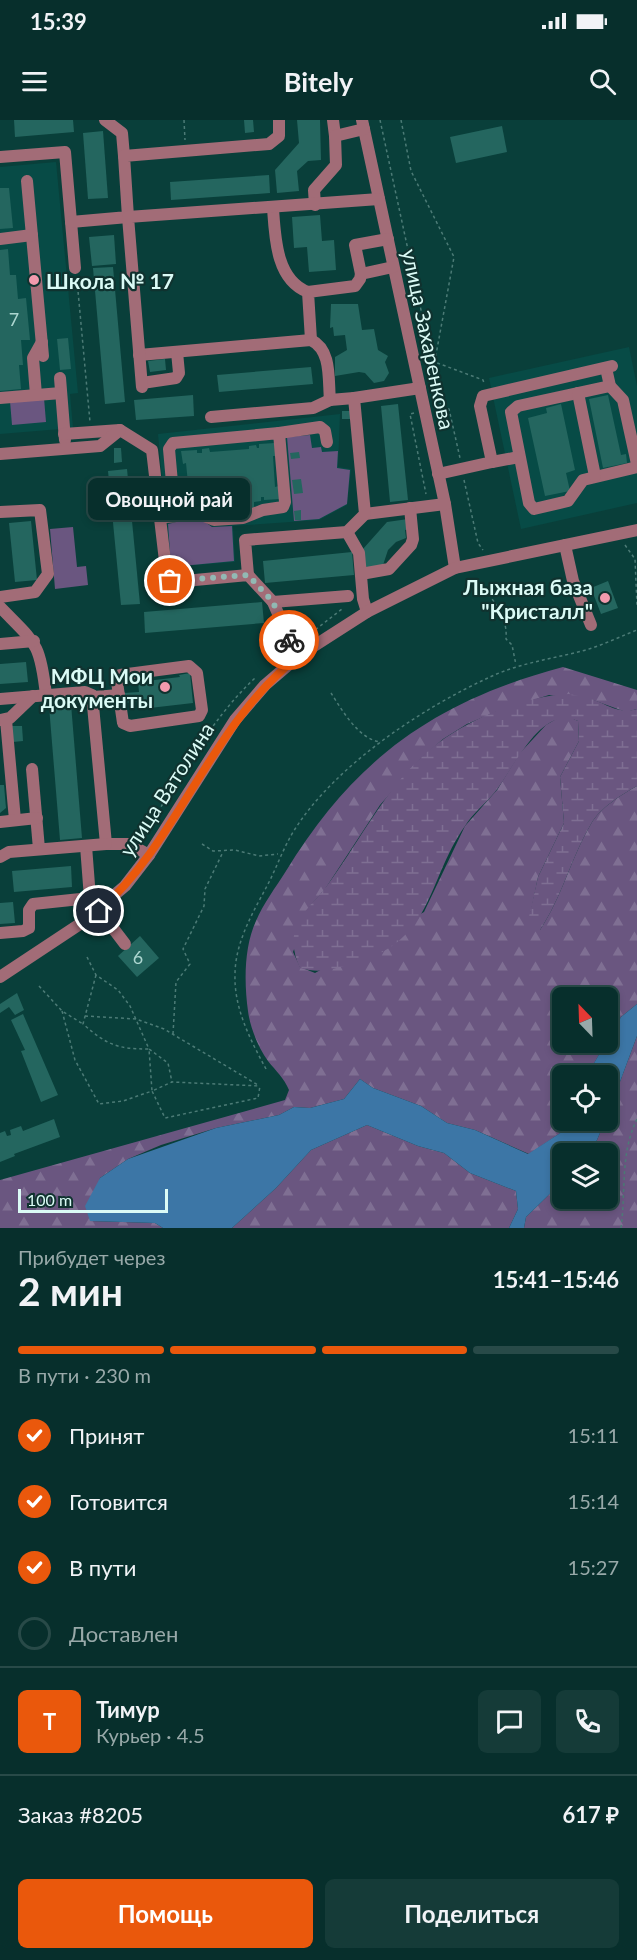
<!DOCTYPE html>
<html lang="ru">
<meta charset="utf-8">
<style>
body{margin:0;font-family:Lato,sans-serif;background:#153b38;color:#f1f3f6;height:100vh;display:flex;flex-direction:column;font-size:22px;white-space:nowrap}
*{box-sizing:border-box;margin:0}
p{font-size:20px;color:#98a9a9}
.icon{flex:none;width:33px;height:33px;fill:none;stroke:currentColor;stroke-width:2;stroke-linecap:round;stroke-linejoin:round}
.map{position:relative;height:1108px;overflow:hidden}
.drawer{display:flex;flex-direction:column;background:#072f2c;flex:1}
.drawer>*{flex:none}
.needle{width:39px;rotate:337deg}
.controls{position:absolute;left:552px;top:867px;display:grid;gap:12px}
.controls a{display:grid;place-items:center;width:66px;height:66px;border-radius:9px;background:#072f2c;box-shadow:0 3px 9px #0003,0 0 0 2px #284a48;font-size:30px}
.scale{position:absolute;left:18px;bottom:15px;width:150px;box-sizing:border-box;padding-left:6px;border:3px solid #dbfbf6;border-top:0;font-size:16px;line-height:21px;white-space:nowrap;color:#dbfbf6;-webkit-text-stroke:4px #10322f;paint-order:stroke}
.pin{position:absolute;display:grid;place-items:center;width:51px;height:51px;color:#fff;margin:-26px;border:3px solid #fff;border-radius:50%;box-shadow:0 2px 6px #0007}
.courier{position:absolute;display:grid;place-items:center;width:60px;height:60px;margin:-30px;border:4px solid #ea580c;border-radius:50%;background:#fff;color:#222;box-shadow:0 2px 8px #0007}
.bubble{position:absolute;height:42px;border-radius:9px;background:#072f2c;box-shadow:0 3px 9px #0003,0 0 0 2px #284a48;font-size:20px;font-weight:700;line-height:42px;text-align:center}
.head em{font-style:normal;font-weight:700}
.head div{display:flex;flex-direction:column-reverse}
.head{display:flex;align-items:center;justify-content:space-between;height:102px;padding:0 18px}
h1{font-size:39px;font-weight:700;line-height:45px}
.bar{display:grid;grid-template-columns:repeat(4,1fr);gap:9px 6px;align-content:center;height:72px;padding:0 18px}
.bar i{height:8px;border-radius:4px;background:#284a48}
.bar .selected{background:#ea580c}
.bar p{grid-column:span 4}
.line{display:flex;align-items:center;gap:15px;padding:0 18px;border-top:2px solid #284a48}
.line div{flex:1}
.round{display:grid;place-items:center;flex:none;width:63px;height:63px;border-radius:9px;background:#153b38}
ol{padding:0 18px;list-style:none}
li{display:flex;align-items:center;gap:18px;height:66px}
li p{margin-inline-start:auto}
li .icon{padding:6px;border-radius:50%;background:#ea580c;color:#fff;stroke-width:4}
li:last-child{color:#98a9a9}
li i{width:33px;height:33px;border:3px solid #284a48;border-radius:50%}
.action{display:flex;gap:12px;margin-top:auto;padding:12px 18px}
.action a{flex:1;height:69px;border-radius:9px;background:#ea580c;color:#fff;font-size:24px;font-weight:700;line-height:69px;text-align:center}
.action a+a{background:#153b38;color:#f1f3f6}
.status{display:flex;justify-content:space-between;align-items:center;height:42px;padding:0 30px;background:#072f2c;direction:ltr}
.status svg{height:16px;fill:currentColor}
header{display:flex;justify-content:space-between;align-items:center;height:78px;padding:0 18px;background:#072f2c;font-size:27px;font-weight:700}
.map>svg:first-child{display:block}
.built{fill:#074b46}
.forest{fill:url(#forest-firs)}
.wetland{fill:url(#wetland-marsh)}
.green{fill:#6a5680}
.water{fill:#3c76a6}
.building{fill:#24665f}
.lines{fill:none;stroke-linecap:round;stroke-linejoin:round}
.path{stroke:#4c7b76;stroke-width:1.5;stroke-dasharray:3 3;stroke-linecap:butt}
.minor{stroke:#a26c77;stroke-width:12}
.done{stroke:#92b9b4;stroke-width:6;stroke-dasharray:0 10.8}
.route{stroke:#ea580c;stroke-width:8}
.poi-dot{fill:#f29aad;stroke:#10322f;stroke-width:2}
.labels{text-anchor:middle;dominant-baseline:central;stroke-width:4.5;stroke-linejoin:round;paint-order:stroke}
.number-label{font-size:18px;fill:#add6d0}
.poi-label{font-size:21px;font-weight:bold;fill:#dbfbf6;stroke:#10322f;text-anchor:end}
.street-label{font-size:21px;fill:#dbfbf6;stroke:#10322f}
</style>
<div class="status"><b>15:39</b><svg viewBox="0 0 49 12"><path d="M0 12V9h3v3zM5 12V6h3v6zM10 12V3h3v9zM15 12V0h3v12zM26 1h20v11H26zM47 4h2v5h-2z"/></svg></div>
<header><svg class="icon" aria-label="menu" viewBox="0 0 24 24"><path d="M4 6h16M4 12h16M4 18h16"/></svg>Bitely<svg class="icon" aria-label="search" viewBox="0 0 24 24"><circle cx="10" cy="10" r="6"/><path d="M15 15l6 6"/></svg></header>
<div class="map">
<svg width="637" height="1108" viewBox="0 0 637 1108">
<defs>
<pattern id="forest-firs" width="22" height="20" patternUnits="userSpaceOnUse" patternTransform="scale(1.5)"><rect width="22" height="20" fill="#6a5680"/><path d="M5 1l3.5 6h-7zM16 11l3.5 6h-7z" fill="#7f6f93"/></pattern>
<pattern id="wetland-marsh" width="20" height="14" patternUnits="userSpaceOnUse" patternTransform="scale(1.5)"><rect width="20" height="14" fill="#6a5680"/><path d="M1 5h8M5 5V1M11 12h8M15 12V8" fill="none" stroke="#7f6f93"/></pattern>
</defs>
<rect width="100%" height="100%" fill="#093f3a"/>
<g class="built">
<polygon points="56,42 78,273 70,274 73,308 0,314 0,47"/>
<polygon points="629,227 637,266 637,383 521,409 489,258"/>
<polygon points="340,294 338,347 351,349 347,385 319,400 233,406 235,442 170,447 158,314"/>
</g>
<g class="forest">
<path d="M563 547 637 570V589L626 592 593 580 549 575 495 592 467 604 443 619 420 639 380 685 325 769 310 786 293 832 300 847 315 853 424 792 465 706 497 670 520 633 546 605 558 598 569 597 578 601 579 621 560 657 564 703 538 757 527 810H540C562 777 571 738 591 704 600 688 621 675 637 666V884L621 897 608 920V878H562V922L606 923 587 955 562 956V1000L573 1001 571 1006 529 1034 475 1010 447 1003 421 986 373 968 360 959 344 979 310 988 294 987 279 995 216 1008 161 1025 128 1039 100 1058 90 1101 155 1103 163 1108H0V1060L285 980 289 970C284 958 276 951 268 941 258 927 250 907 248 891 244 862 244 827 256 801 263 784 276 767 286 751 355 638 436 581 563 547Z"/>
<polygon points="637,916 637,1108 524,1108 526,1097 562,1062 562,1078 608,1078 608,1034 588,1033 597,1020 605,1001 608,1000 608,994"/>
<polygon points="367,1005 418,1026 444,1033 470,1053 516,1071 518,1089 509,1108 232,1108 276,1068 311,1030"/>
</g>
<path class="wetland" d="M569 574C577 576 586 577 594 580 610 586 619 594 637 589V666C621 675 600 688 591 704 571 738 562 777 540 810H526L538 757 564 703 560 657 579 621 578 601C540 584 514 649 495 672 486 683 473 693 465 706 425 763 435 821 352 844 333 849 319 854 300 848 294 835 291 821 296 808 301 792 316 780 326 767 364 716 391 655 445 618 481 594 526 576 569 574Z"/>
<g class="green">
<polygon points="44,278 46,302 12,305 10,281"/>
<polygon points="310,315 312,328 321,327 322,332 338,331 337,348 350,350 347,384 319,399 294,401 287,317"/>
<polygon points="198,397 212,407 232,406 234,441 171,447 168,404"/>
<polygon points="73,407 77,447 86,446 88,465 55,469 50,409"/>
</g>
<g class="water">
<polygon points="637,884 637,916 608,994 608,956 587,955 621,897"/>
<polygon points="360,959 373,968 421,986 447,1003 475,1010 528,1034 571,1006 573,1001 605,1001 597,1020 588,1033 562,1034 562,1062 526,1097 524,1108 509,1108 518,1089 516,1071 470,1053 444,1033 418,1026 367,1005 311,1030 276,1068 232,1108 163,1108 155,1103 90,1101 85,1086 100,1058 128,1039 216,1008 279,995 294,987 310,988 344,979"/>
</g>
<g class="building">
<polygon points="14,0 73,0 74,12 15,17"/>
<polygon points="244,0 253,0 254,12 245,13"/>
<polygon points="297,0 320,0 321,40 308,41 297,51 299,71 277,73 275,50 299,23"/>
<polygon points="502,6 507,32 456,43 450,17"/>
<polygon points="103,11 108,78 88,79 83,13"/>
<polygon points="269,55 270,73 171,80 170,62"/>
<polygon points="0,68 9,68 13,108 0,109"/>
<polygon points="320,95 322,121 334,120 336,150 309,152 307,127 294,128 292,97"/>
<polygon points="114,115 116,144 92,146 89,117"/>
<polygon points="8,129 10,155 16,155 18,179 26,178 30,220 21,220 23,245 19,245 21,269 0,271 0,130"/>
<polygon points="113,147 125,282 105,284 93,148"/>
<polygon points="331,184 358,184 362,210 374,209 378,230 388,236 385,242 389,253 384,261 374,263 365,253 359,252 335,256 335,237 347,230 345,215 334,216 333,207 330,208"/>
<polygon points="68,218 71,249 60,250 57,219"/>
<polygon points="165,239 166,250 150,252 148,241"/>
<polygon points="311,247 313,264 219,272 217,255"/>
<polygon points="193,275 194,296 136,300 134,280"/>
<polygon points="608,275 621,335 626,334 627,343 603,348 589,279"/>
<polygon points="398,284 408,380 390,382 381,286"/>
<polygon points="561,284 575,350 566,353 570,371 545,376 528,298 547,293 546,288"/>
<rect x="342" y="291" width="8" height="8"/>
<polygon points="275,323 276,336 273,336 275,367 279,366 280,379 264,380 264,377 261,377 261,381 254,382 254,390 215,393 214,384 207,385 206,382 202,382 202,385 186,387 185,374 189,374 186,343 183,344 181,331 197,330 197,333 202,333 202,329 209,328 210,332 249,329 249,326 256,325 257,328 259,328 259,324"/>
<polygon points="114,328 121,328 122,342 114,343"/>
<polygon points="299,332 300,338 291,339 290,333"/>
<polygon points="127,349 140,484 121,485 108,351"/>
<polygon points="301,359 303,373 294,374 292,360"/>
<polygon points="301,390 301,400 295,400 294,391"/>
<polygon points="408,399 409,409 405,410 406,418 396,422 388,430 383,445 365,450 363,429 387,402"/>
<polygon points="31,401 37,460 15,462 9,403"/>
<polygon points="352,432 354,455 265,463 263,441"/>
<polygon points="608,461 618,488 601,494 591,468"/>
<polygon points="560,467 562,472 552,475 550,470"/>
<polygon points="262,482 264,503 145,513 144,492"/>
<polygon points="26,542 28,562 0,564 0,544"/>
<polygon points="190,553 193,583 141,589 140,581 125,583 124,573 139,572 138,562 180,557 179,555"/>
<polygon points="71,584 82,718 60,720 49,586"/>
<polygon points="12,606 22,606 23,621 13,622"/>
<polygon points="0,665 4,665 6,688 0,693"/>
<polygon points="71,746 72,767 14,772 12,751"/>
<polygon points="13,782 15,803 0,804 0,783"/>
<polygon points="140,816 159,838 137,857 118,836"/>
<polygon points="17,873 24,890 15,895 9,887 0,893 0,884"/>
<polygon points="23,894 58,975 41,982 21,931 25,930 11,900"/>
<polygon points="54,999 60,1017 14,1034 15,1036 0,1042 0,1013 5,1011 7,1016 11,1015 10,1010 21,1006 23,1011"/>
</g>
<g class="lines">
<g class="path">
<polyline points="184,0 185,20"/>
<polyline points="380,0 432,241 483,260 484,263"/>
<polyline points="401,0 411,51 454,137 435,240"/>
<polyline points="77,160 90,302"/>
<polyline points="432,242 441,287"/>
<polyline points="436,288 449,289 460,338"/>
<polyline points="414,293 410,294 426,374"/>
<polyline points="464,360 478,423 483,430"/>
<polyline points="625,425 635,439 637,486"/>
<path d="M481 465C494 481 508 497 506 519L512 525 516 545"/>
<polyline points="306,517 342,489"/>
<path d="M331 573C342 590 359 620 381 622"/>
<path d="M142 717C177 663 208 602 255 558"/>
<polyline points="202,724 213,731 235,730 259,736 278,734"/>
<polyline points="87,837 96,855 118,870 130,886 149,929 168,943 172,962"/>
<path d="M96 855 83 904C107 925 117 929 149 929L152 971 172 962 260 966"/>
<polyline points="39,866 62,891 83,904"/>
<polyline points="62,891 75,940 99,984 123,981 152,971 165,998 258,978 260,966"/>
<polyline points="85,896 136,899 164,909 258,965"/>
<polyline points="173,914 176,862 190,844 183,829 204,786 205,769 223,732"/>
<path d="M266 949C251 921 234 889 235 855 235 823 252 794 267 766 277 747 283 728 295 709 336 645 422 588 490 557 520 543 551 539 582 531 601 526 619 517 637 510"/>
<path d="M621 1108C626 1071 620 1033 637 999"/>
</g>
<g class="minor">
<polyline points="105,0 122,13 124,36"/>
<polyline points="333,0 335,16"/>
<polyline points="362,0 445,384 455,448"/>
<polyline points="0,37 65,32 75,148"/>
<polyline points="27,61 43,236"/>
<polyline points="315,85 314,70 336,45 335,16 364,9"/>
<path d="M273 88C275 117 276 160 308 172"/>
<polyline points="71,102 128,97 124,36 269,24 279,16 279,0"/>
<polyline points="0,119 32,115"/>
<polyline points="361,154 355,125 388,119"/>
<polyline points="311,220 308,172 355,166 360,159 361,154 393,147"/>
<path d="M139 235 311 220C332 230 328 260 330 280L354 278"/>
<polyline points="606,248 610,266 623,280 637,344"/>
<polyline points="60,258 65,320"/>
<polyline points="142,263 176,258 179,253 177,232"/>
<polyline points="610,266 518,286 511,292 529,383 534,389 568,381 583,360 637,347"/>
<polyline points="142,267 128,97 379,79"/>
<polyline points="578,273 595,356"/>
<polyline points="36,275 33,238 42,222"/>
<polyline points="0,278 61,273"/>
<polyline points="211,297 313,288 330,280"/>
<polyline points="279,313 320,307 325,311 327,322"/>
<polyline points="64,314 120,310 152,330 167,458 174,462 248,455 273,482 289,519 300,535"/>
<polyline points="0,334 100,326 120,310"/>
<polyline points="492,342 519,337"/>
<polyline points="438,354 492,342 480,286 483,276 612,246"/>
<polyline points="0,392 40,390 48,454 35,472 0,477"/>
<polyline points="365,394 445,384"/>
<polyline points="160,397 166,397 199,394 214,400 243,398 263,390 283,387 285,382 279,313 173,323 169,329 175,396"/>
<polyline points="347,412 359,433 363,479 367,492"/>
<polyline points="565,425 573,461 591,505"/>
<polyline points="361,454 389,449 411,425 413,419 410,388"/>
<polyline points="248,455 245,420 347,412 365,394 354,278 420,268"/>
<polyline points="273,482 348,476"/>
<path d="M0 487C36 524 40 522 46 575"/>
<polyline points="0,524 34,521"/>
<polygon points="189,546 197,553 202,590 199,596 130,606 123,603 117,562 120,555"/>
<polyline points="94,577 119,575"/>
<polyline points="0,579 85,572 92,575 106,724 129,724 149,735"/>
<polyline points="0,600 10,598 33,576"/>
<polyline points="6,600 15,700"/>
<polyline points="32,649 39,729"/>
<polyline points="0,702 37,698"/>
<polyline points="86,726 90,778 125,824"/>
<polyline points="0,737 9,732 106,724"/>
<polyline points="0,813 23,811 29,808 29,790 33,784 90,778"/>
<polyline points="0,857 80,804 125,766 149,735 235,600 265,565 300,535 367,492 455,448 637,410"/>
</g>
</g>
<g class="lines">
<polyline class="done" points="170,461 248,455 273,482 289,520"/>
<path class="route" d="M99 791C182 717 209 606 300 535L289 520"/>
</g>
<g class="poi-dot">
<circle cx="34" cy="160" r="6"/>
<circle cx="605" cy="478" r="6"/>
<circle cx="165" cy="567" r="6"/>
</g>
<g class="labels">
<g class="number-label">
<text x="14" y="199">7</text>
<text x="138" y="837">6</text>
</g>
<g class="poi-label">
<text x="46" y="160" text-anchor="start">Школа № 17</text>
<text x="593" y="466">Лыжная база<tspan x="593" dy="24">"Кристалл"</tspan></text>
<text x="153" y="555">МФЦ Мои<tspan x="153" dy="24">документы</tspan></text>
</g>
<g class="street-label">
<text transform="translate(429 219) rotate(78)">улица Захаренкова</text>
<text transform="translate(166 669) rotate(-57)">улица Ватолина</text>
</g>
</g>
</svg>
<div class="controls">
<a><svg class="needle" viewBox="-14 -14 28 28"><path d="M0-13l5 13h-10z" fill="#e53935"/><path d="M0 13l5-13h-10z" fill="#98a9a9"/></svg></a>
<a><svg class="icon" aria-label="locate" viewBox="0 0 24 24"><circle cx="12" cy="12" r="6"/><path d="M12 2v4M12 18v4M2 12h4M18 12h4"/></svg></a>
<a><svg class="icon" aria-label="layers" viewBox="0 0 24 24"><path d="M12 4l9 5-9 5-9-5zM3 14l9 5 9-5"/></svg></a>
</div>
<div class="scale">100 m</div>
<div class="pin" style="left:170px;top:461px;background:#ea580c"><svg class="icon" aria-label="bag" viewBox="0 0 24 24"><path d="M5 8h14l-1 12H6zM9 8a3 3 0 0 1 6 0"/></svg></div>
<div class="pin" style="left:99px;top:791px;background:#1f2937"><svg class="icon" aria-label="home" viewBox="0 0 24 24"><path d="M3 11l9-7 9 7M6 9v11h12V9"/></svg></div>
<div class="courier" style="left:289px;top:520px"><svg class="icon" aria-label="bike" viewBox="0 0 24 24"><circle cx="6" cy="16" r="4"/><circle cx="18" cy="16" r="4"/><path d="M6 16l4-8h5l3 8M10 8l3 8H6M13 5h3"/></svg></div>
<div class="bubble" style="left:88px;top:358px;width:162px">Овощной рай</div>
</div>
<section class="drawer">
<div class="head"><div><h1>2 мин</h1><p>Прибудет через</p></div><em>15:41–15:46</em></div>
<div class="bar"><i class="selected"></i><i class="selected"></i><i class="selected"></i><i></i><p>В пути · 230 m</p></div>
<ol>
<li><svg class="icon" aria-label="check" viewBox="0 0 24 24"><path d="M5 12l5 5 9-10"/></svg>Принят<p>15:11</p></li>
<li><svg class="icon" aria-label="check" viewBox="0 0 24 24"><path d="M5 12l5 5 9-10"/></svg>Готовится<p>15:14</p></li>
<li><svg class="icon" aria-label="check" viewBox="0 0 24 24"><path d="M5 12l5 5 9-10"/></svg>В пути<p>15:27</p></li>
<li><i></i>Доставлен</li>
</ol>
<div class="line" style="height:108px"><b class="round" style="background:#ea580c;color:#fff">Т</b><div><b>Тимур</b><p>Курьер · 4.5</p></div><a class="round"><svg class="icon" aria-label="chat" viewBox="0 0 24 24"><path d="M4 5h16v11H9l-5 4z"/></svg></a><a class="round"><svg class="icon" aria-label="phone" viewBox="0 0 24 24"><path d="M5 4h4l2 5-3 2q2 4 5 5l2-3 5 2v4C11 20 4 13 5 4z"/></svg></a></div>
<div class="line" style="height:78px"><div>Заказ #8205</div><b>617 ₽</b></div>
<div class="action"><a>Помощь</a><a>Поделиться</a></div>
</section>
